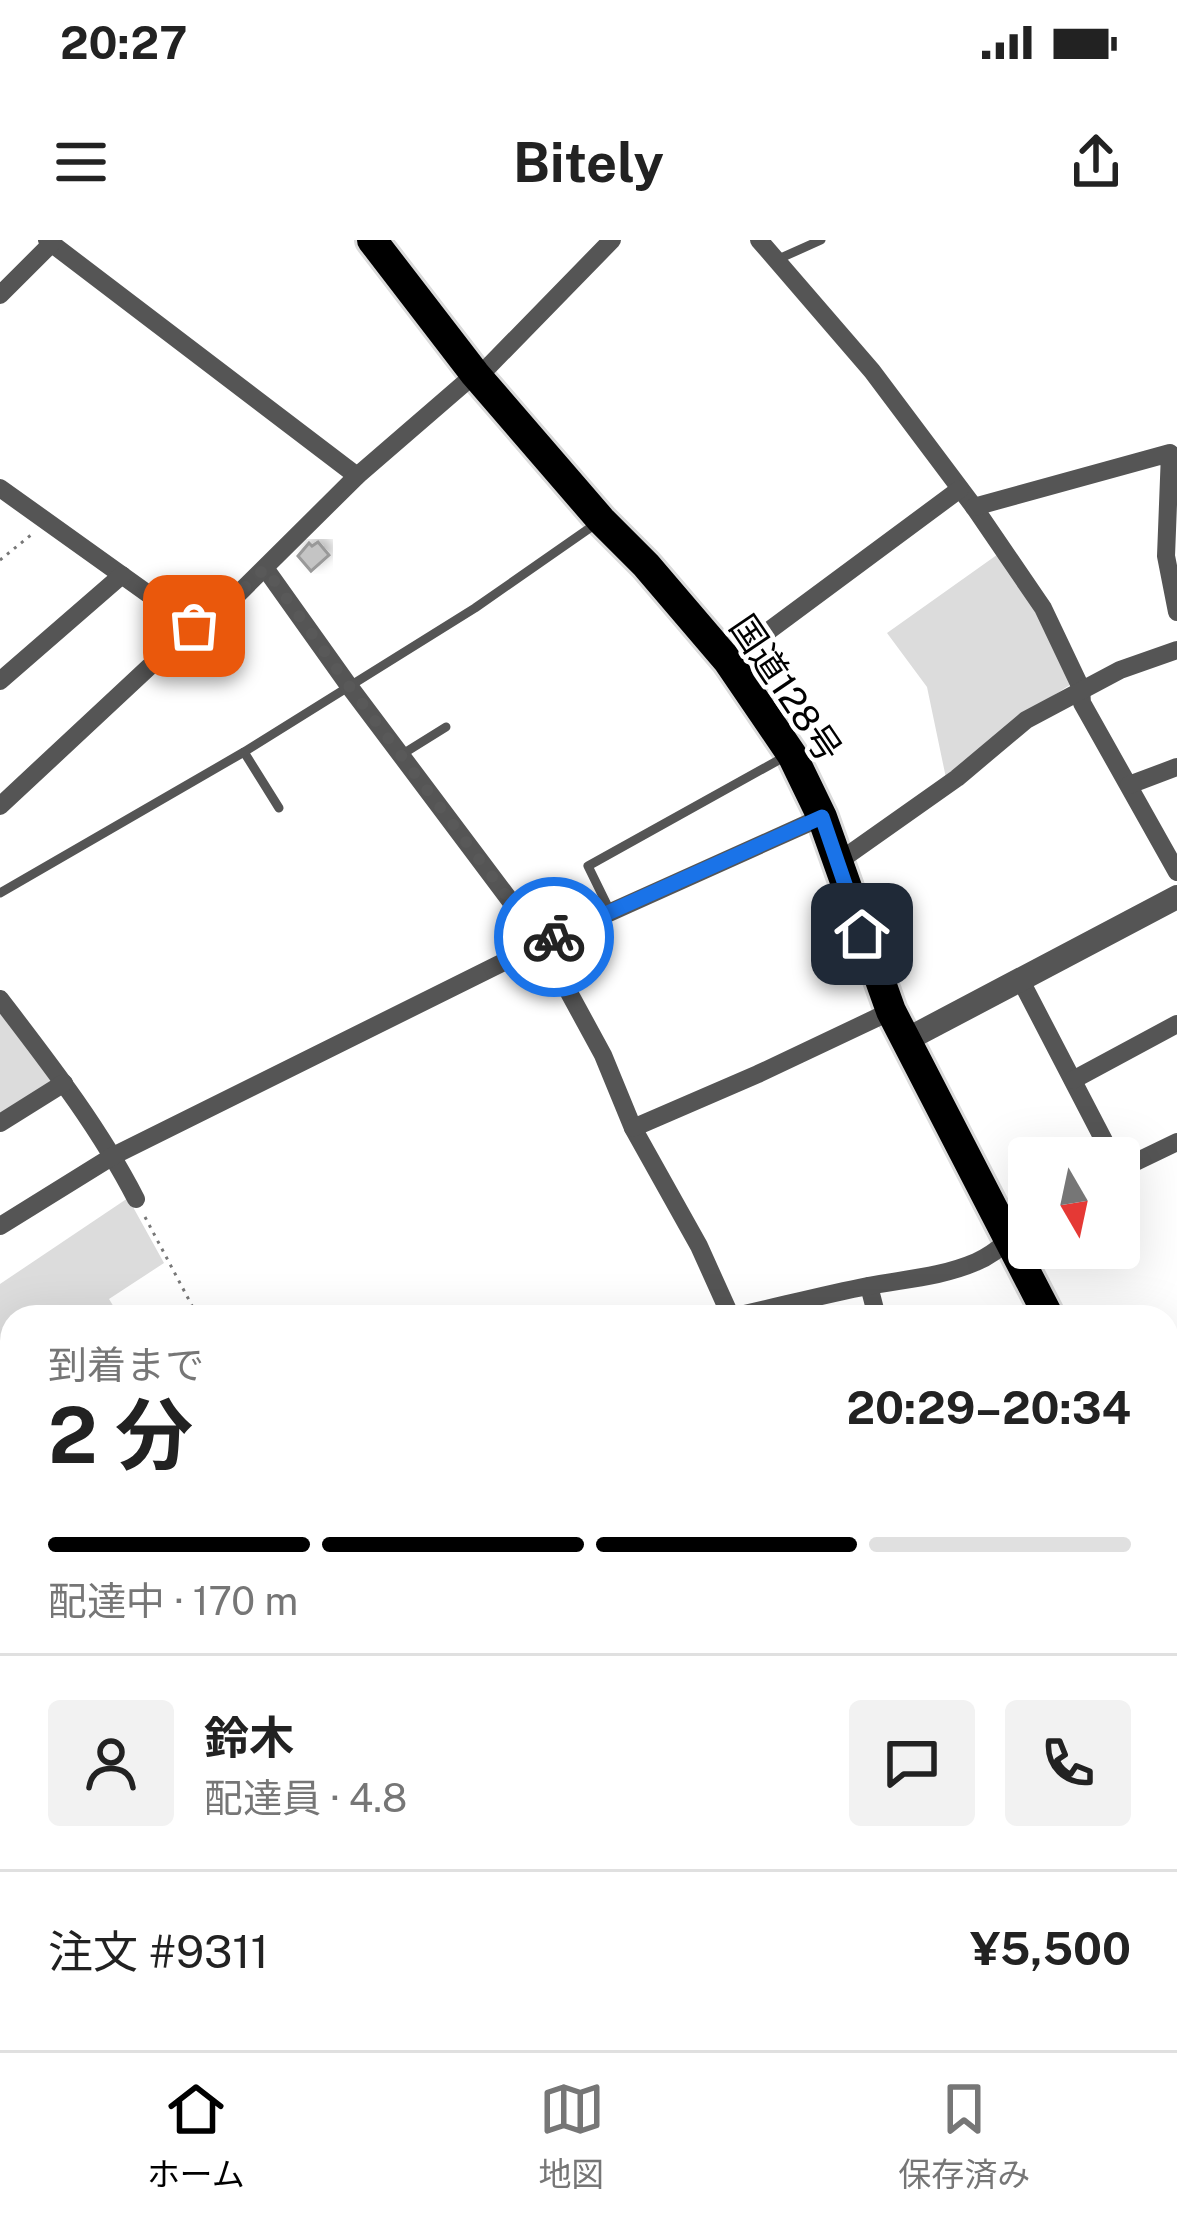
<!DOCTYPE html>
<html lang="ja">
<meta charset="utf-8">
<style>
body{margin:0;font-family:"Public Sans","Noto Sans JP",sans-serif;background:#f2f2f2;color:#222;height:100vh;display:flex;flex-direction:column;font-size:45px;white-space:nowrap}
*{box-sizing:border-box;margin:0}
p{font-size:39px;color:#767676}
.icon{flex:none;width:66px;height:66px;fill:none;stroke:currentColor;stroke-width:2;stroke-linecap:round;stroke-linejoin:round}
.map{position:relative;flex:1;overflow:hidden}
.drawer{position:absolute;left:0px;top:1065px;width:1179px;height:747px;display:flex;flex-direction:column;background:#fff;border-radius:36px 36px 0 0;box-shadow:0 12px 48px #0002}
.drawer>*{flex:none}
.needle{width:78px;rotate:171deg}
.controls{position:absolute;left:1008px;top:897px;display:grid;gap:24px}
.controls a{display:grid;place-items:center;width:132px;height:132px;border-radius:12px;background:#fff;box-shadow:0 12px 48px #0002;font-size:60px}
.pin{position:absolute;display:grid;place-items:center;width:102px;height:102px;color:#fff;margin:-51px;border-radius:24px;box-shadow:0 6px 18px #0006}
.courier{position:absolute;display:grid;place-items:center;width:120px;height:120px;margin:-60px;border:9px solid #1a73e8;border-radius:50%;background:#fff;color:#222;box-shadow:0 3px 15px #0007}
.overview em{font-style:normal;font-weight:700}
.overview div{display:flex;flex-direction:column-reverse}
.overview{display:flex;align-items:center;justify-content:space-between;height:204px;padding:0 48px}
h1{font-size:78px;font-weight:700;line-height:90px}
.bar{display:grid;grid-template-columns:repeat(4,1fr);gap:18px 12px;align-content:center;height:144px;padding:0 48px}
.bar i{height:15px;border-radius:9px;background:#e0e0e0}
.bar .active{background:#000}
.bar p{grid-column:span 4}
.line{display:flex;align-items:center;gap:30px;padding:0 48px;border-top:3px solid #e0e0e0}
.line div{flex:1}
.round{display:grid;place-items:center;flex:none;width:126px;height:126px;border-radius:12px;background:#f2f2f2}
.status{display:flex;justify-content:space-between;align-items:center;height:84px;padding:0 60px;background:#fff;direction:ltr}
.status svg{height:33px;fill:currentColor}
header{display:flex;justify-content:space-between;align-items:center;height:156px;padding:0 48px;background:#fff;font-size:54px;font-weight:700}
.menu{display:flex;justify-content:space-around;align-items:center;height:168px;border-top:3px solid #e0e0e0;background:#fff;font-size:33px;color:#767676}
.menu a{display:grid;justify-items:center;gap:6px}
.menu .active{color:#000}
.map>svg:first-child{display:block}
.green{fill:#dcdcdc}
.building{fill:#c4c4c4;stroke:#999;stroke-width:3;filter:url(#shadow)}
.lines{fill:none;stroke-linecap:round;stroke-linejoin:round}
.trunk-casing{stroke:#dbdbdb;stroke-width:36}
.path{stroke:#777;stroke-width:3;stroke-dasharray:3 6;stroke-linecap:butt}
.service{stroke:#555;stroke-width:9}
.minor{stroke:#555;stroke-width:18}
.tertiary{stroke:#555;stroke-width:24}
.trunk{stroke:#000;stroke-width:30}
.done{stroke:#595959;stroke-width:12;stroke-dasharray:0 21.6}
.route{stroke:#1a73e8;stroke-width:15}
.labels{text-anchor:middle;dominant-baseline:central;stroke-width:9;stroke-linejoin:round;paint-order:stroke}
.street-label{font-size:36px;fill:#000;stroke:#fff}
</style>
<div class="status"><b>20:27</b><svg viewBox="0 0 49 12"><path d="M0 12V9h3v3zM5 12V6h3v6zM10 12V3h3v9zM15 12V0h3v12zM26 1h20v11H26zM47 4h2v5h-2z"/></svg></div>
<header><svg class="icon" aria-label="menu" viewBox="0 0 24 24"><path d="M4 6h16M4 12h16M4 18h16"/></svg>Bitely<svg class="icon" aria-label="share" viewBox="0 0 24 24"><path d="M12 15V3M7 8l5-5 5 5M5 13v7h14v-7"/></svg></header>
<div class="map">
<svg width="1177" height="1810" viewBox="0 0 1177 1810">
<defs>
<filter id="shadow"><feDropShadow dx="5.5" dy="-5.5" stdDeviation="6" flood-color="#0004"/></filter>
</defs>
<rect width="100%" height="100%" fill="#fff"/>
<g class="green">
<polygon points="1001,312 1042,371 1073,443 1017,479 946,538 927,447 887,393"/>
<polygon points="0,765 53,838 52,843 0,876"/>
<polygon points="128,958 164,1023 109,1059 120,1077 12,1077 12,1220 0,1227 0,1044"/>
</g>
<polygon class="building" points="318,302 329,315 311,331 298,316 309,303 312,306"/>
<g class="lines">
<defs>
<g id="trunk">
<polyline points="372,0 475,134 601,280 646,325 728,421 792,515 822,577 891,771 1049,1077"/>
<polyline points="1167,1301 1177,1320"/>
</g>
</defs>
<use href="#trunk" class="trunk-casing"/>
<g class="path">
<polyline points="0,320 31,295"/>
<polyline points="145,977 198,1077"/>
</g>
<g class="service">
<polyline points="774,21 821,0"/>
<polyline points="244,512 279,568"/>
<polyline points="401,515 446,487"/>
<polyline points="0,653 244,512 475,368 597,283"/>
<polyline points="610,671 588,626 786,516"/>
<polyline points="0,1353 12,1346"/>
<polyline points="0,1470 12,1491"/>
<polyline points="414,1800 417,1810"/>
</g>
<g class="minor">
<polyline points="47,0 357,236"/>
<polyline points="759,0 872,131 974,267 1043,368 1081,448 1082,463 1177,632"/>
<polyline points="0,55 52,3"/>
<polyline points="0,248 193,386"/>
<polyline points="974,267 1170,213 1166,316 1177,372"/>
<polyline points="265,328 349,446 542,703 603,815 633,888 699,1006 731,1077"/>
<polyline points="728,421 960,249"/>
<polyline points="0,441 122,335"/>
<polyline points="1129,545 1177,527"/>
<polyline points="0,566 193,386 230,362 357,236 475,134 488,127 612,0"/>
<polyline points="838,622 957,538 1026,480 1120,430 1177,410"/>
<polyline points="1020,739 1113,918"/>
<path d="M0 759C49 823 99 887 136 959"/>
<polyline points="1073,840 1177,784"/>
<polyline points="0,883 64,843"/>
<polyline points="633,888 758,834 891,771"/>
<polyline points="1119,930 1177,902"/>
<polyline points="0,986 113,916 542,703 822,577"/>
<polyline points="869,1046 877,1077"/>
<path d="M731 1077C777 1067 822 1055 868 1046 905 1039 941 1037 976 1022 998 1013 1010 997 1029 985"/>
<polyline points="1167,1170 1177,1166"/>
<polyline points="0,1514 12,1507"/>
<polyline points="0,1544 12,1570"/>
<polyline points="0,1745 12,1738"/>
<polyline points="0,1764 12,1789"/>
<polyline points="489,1800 492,1810"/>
<polyline points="991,1800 992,1810"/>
<polyline points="727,1810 747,1800 760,1810"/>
<polyline points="781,1810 801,1800"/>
</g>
<g class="tertiary">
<polyline points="906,800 1177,657"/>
<polyline points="1167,1462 1177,1459"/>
<polyline points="18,1810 40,1800"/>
</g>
<use href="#trunk" class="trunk"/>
</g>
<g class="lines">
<polyline class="done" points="194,386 230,362 265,328 349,446 542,703 554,697"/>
<polyline class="route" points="554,697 822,577 862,694"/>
</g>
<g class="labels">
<g class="street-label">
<text transform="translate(786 448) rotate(56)">国道128号</text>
</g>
</g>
</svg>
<div class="controls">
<a><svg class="needle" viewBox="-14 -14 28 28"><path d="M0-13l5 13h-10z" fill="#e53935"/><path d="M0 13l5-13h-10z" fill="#767676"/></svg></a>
</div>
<div class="pin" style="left:194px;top:386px;background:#ea580c"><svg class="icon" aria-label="bag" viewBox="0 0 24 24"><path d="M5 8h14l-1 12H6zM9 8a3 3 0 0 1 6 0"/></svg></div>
<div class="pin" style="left:862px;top:694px;background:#1f2937"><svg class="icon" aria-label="home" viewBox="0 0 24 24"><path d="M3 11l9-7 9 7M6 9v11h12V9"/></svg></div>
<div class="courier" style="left:554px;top:697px"><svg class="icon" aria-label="bike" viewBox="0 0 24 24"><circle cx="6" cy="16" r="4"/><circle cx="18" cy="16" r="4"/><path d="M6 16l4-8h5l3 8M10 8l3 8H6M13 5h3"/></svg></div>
<section class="drawer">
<div class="overview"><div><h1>2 分</h1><p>到着まで</p></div><em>20:29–20:34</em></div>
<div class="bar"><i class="active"></i><i class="active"></i><i class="active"></i><i></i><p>配達中 · 170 m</p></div>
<div class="line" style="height:216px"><a class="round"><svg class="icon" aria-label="person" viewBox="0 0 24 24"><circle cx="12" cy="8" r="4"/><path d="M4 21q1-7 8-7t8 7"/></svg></a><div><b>鈴木</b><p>配達員 · 4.8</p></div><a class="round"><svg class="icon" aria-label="chat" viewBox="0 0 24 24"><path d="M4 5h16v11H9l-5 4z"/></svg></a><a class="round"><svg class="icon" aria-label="phone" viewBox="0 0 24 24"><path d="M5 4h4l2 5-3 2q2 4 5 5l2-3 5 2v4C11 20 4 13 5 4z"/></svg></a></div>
<div class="line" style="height:156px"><div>注文 #9311</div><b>¥5,500</b></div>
</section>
</div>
<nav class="menu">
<a class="active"><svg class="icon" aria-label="home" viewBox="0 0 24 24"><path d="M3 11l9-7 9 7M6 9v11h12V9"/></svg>ホーム</a>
<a><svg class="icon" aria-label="map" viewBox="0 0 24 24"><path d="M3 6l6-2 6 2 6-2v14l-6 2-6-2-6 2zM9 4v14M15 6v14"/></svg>地図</a>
<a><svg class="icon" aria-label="saved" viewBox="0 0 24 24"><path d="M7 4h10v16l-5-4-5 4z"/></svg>保存済み</a>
</nav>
